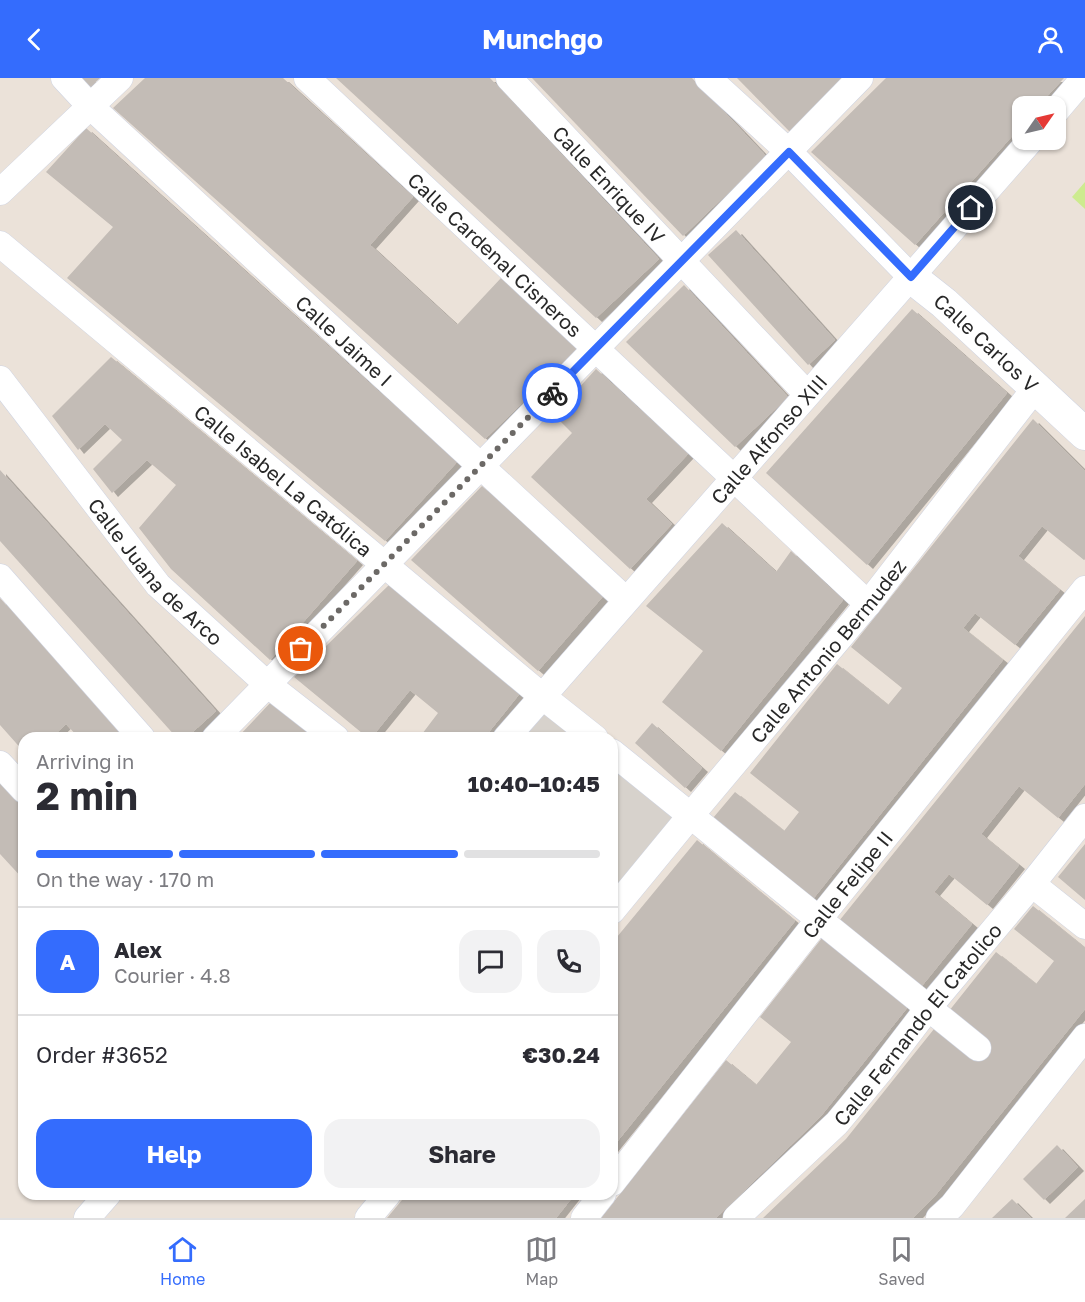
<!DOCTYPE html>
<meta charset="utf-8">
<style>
body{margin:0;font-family:"Golos Text",sans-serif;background:#f2f2f3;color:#2b2b33;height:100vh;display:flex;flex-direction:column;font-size:22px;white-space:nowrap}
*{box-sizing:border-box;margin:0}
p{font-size:20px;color:#7c7c81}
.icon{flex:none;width:33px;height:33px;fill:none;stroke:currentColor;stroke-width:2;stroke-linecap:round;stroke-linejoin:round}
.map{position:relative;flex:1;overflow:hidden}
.details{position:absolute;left:18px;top:654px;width:600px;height:468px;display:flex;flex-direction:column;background:#fff;border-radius:18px;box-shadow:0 2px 4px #0004}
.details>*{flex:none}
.needle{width:39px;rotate:56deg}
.tools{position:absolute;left:1012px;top:18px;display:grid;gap:12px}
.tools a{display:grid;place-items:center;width:54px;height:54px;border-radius:12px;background:#fff;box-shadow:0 2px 4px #0004;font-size:30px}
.pin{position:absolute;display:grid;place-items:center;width:51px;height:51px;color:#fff;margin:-26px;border:3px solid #fff;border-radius:50%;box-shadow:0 2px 6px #0007}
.courier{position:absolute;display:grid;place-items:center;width:60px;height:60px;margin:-30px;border:4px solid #346cfd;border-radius:50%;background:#fff;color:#222;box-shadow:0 2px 8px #0007}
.head em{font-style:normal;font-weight:700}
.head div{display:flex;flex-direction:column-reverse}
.head{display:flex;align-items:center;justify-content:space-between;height:102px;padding:0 18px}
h1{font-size:39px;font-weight:700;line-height:45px}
.bar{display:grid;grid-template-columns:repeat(4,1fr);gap:9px 6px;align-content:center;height:72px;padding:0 18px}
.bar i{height:8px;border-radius:4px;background:#e1e1e2}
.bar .on{background:#346cfd}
.bar p{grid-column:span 4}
.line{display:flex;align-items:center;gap:15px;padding:0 18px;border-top:2px solid #e1e1e2}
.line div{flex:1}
.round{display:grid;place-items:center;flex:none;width:63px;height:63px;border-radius:18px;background:#f2f2f3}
.button{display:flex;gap:12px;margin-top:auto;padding:12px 18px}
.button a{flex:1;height:69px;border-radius:18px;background:#346cfd;color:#fff;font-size:24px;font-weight:700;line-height:69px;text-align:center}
.button a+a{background:#f2f2f3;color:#2b2b33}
header{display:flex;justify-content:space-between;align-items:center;height:78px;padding:0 18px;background:#346cfd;color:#fff;font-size:27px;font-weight:700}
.menu{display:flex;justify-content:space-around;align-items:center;height:84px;border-top:2px solid #e1e1e2;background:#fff;font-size:16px;color:#7c7c81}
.menu a{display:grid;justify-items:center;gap:3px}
.menu .on{color:#346cfd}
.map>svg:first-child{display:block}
.pitch{fill:#cdeb8f}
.plaza{fill:#d7d2cc}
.building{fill:#c3bcb6;filter:url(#shadow)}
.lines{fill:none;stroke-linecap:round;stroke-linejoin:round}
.minor-casing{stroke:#cfd4e2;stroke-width:27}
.tertiary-casing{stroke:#cfd4e2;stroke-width:33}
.minor{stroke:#fff;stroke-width:26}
.tertiary{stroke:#fff;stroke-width:32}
.done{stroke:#6c6966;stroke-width:6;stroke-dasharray:0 10.8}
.route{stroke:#346cfd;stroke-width:8}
.labels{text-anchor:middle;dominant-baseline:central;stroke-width:5;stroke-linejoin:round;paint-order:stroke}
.street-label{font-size:20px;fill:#282828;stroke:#fff}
</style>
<header><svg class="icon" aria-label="back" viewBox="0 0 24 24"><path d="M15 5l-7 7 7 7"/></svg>Munchgo<svg class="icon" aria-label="person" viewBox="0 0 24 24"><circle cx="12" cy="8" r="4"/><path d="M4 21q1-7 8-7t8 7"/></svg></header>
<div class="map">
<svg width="1085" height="1140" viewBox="0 0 1085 1140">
<defs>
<filter id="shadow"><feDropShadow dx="6" dy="4" stdDeviation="0" flood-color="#0004"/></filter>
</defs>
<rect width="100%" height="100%" fill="#ebe2d9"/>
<polygon class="pitch" points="1085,104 1085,131 1072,119"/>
<g class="plaza">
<polygon points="542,627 584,660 514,660"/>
<polygon points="612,682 683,738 612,826"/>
</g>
<g class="building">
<polygon points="80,0 100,0 89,10"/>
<polygon points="145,0 283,0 413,119 370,167 457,247 501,200 578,271 485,361 113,30"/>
<polygon points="336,0 490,0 659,181 596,240"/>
<polygon points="532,0 692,0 766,78 683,158"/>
<polygon points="737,0 843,0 790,54"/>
<polygon points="886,0 1064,0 1038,28 1023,28 1023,46 915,167 811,74"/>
<polygon points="86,50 457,384 385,463 67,200 113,149 46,94"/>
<polygon points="736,152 835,262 808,287 708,177"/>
<polygon points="684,207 788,319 735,369 626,264"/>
<polygon points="912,231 1007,315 867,487 766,395"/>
<polygon points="111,279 357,483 270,582 171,491 139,450 176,407 147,382 112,415 93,391 122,362 105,346 78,372 52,338"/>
<polygon points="596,291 688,376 646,421 672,446 630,491 531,399 572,355 554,337"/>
<polygon points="1033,341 1085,393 1085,480 1084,482 1042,448 1018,478 1060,512 1015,567 975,535 963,550 1003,582 813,821 713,740 735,714 784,753 799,734 750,695 837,586 888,627 902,610 851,569"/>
<polygon points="0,392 216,633 186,660 177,660 0,463"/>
<polygon points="482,408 605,516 538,593 411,482"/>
<polygon points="722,445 776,494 791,473 843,522 721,673 662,624 703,573 646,528"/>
<polygon points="389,507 521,614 484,660 419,660 438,635 410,612 371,660 368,660 294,599"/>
<polygon points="0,520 124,660 79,660 66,646 51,660 24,660 24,674 0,647"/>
<polygon points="1085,538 1085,706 1058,740 1019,708 981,756 1019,787 987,827 949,796 934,814 972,846 921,909 839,843"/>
<polygon points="272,623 315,660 237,660"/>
<polygon points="652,645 702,690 685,710 635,665"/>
<polygon points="0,702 24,728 24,802 0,776"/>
<polygon points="697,762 795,843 612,1070 612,865"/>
<polygon points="1085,766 1085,822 1058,799"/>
<polygon points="1033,828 1085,870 1085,931 934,1119 913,1140 763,1140 846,1061 934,951 972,982 987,964 949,933 996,874 1036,906 1054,883 1014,851"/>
<polygon points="822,860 907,930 821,1038 716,1140 601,1140 726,982 756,1007 791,964 760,939"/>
<polygon points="1057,1067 1078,1089 1044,1122 1023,1101"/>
<polygon points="407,1116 575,1116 556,1140 387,1140"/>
<polygon points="1012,1121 1031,1140 992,1140"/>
<polygon points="1085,1121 1085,1140 1065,1140"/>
</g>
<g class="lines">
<defs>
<g id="minor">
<path id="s1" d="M64 0 90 28 626 522"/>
<path id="s2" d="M307 0 868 526"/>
<path id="s3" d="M509 0 807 316"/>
<polyline points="708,0 789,74 911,199"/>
<polyline points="1056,33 1084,0"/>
<polyline points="0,114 120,0"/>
<path id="s4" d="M0 166 542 618 595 660"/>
<path id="s5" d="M0 301 158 507 267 606 336 660"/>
<polyline points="0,499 142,660"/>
<polyline points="215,660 860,0"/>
<path id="s6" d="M506 660 1031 62"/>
<polyline points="612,674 978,970"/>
<polyline points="0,686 24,712"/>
<polyline points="1032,806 1085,848"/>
<path id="s7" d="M612 833 691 737 868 526 1036 309"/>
<path id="s8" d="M612 1105 819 841 1085 511"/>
<polyline points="87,1140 108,1116"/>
<polyline points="368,1140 388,1116"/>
<polyline points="584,1140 603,1116"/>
<path id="s9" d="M736 1140 837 1045 880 993 929 929 1032 806 1085 739"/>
<polyline points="939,1140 952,1128 1085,959"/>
</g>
<g id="tertiary">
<path id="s10" d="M911 199 944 225 1085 356"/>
</g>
</defs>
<use href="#minor" class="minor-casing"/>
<use href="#tertiary" class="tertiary-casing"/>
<use href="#minor" class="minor"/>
<use href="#tertiary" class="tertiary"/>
</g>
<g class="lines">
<polyline class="done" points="301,571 552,315"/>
<polyline class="route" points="552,315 789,74 911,199 971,130"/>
</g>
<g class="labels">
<g class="street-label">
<text stroke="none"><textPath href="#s3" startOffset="146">Calle Enrique IV</textPath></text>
<text stroke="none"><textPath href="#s2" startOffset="258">Calle Cardenal Cisneros</textPath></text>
<text stroke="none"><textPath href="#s1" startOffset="384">Calle Jaime I</textPath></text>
<text stroke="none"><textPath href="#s10" startOffset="100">Calle Carlos V</textPath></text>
<text stroke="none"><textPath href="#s6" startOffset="398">Calle Alfonso XIII</textPath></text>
<text stroke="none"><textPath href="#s4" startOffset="369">Calle Isabel La Católica</textPath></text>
<text stroke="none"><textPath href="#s5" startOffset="248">Calle Juana de Arco</textPath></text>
<text stroke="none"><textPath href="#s7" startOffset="338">Calle Antonio Bermudez</textPath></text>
<text stroke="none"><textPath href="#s8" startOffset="380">Calle Felipe II</textPath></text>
<text stroke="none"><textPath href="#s9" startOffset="266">Calle Fernando El Catolico</textPath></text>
</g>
</g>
</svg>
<div class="tools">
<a><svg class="needle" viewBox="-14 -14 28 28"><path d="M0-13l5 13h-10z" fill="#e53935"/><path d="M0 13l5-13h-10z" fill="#7c7c81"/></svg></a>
</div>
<div class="pin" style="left:301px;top:571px;background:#ea580c"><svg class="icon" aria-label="bag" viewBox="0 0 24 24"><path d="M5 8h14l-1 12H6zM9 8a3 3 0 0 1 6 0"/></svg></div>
<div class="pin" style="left:971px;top:130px;background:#1f2937"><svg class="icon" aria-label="home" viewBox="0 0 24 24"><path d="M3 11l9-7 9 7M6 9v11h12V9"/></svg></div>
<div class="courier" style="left:552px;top:315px"><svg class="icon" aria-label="bike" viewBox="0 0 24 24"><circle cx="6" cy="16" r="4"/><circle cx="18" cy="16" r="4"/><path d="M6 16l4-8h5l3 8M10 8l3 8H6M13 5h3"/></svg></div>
<section class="details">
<div class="head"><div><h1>2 min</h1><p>Arriving in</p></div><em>10:40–10:45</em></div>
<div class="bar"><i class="on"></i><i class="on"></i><i class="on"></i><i></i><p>On the way · 170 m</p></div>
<div class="line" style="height:108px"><b class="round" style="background:#346cfd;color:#fff">A</b><div><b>Alex</b><p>Courier · 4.8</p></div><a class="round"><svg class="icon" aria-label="chat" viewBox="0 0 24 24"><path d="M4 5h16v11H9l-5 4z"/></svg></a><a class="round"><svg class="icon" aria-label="phone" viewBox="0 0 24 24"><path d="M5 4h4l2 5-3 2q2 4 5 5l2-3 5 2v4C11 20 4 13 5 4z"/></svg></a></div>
<div class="line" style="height:78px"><div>Order #3652</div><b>€30.24</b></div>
<div class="button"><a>Help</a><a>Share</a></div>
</section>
</div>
<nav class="menu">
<a class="on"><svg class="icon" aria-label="home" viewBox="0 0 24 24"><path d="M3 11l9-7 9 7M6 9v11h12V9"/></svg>Home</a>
<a><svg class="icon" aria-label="map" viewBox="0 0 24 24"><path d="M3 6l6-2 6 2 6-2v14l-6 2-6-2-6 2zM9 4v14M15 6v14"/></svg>Map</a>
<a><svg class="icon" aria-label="saved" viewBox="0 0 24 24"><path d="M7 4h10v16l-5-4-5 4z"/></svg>Saved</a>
</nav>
